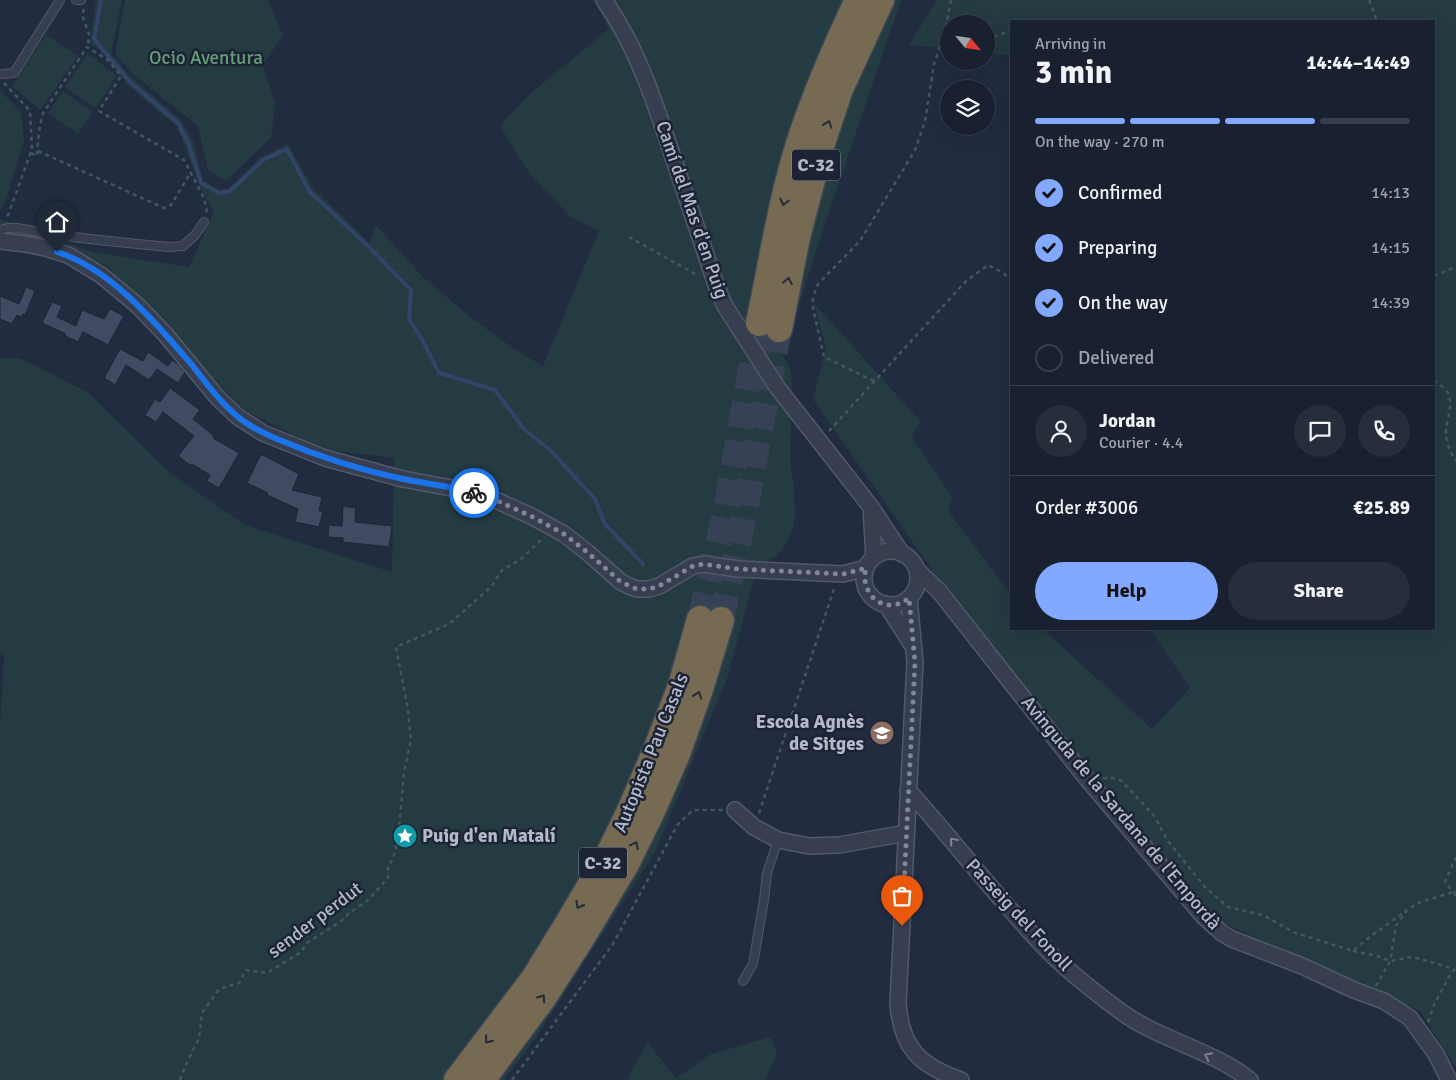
<!DOCTYPE html>
<meta charset="utf-8">
<style>
body{margin:0;font-family:Signika,sans-serif;background:#262e3c;color:#f1f3f6;height:100vh;display:flex;flex-direction:column;font-size:19px;white-space:nowrap}
*{box-sizing:border-box;margin:0}
p{font-size:16px;color:#9fa3ab}
.icon{flex:none;width:28px;height:28px;fill:none;stroke:currentColor;stroke-width:2;stroke-linecap:round;stroke-linejoin:round}
.map{position:relative;flex:1;overflow:hidden}
.side{position:absolute;left:1010px;top:20px;width:425px;height:610px;display:flex;flex-direction:column;background:#192130;border-radius:0px;box-shadow:0 5px 20px #0002,0 0 0 1px #373e4c}
.side>*{flex:none}
.needle{width:32px;rotate:119deg}
.buttons{position:absolute;left:940px;top:15px;display:grid;gap:10px}
.buttons a{display:grid;place-items:center;width:55px;height:55px;border-radius:50%;background:#192130;box-shadow:0 5px 20px #0002,0 0 0 1px #373e4c;font-size:25px}
.pin{position:absolute;display:grid;place-items:center;width:42px;height:42px;color:#fff;margin:-51px -21px;border-radius:50% 50% 50% 0;rotate:-45deg;box-shadow:0 0 5px #0007}
.pin .icon{rotate:45deg}
.courier{position:absolute;display:grid;place-items:center;width:50px;height:50px;margin:-25px;border:4px solid #1a73e8;border-radius:50%;background:#fff;color:#222;box-shadow:0 1px 6px #0007}
.head em{font-style:normal;font-weight:800}
.head div{display:flex;flex-direction:column-reverse}
.head{display:flex;align-items:center;justify-content:space-between;height:85px;padding:0 25px}
h1{font-size:32px;font-weight:800;line-height:38px}
.bar{display:grid;grid-template-columns:repeat(4,1fr);gap:8px 5px;align-content:center;height:60px;padding:0 25px}
.bar i{height:6px;border-radius:4px;background:#373e4c}
.bar .current{background:#82a8ff}
.bar p{grid-column:span 4}
.line{display:flex;align-items:center;gap:12px;padding:0 25px;border-top:1px solid #373e4c}
.line div{flex:1}
.round{display:grid;place-items:center;flex:none;width:52px;height:52px;border-radius:26px;background:#262e3c}
ol{padding:0 25px;list-style:none}
li{display:flex;align-items:center;gap:15px;height:55px}
li p{margin-inline-start:auto}
li .icon{padding:5px;border-radius:50%;background:#82a8ff;color:#111;stroke-width:4}
li:last-child{color:#9fa3ab}
li i{width:28px;height:28px;border:2px solid #373e4c;border-radius:50%}
.action{display:flex;gap:10px;margin-top:auto;padding:10px 25px}
.action a{flex:1;height:58px;border-radius:30px;background:#82a8ff;color:#111;font-size:20px;font-weight:800;line-height:58px;text-align:center}
.action a+a{background:#262e3c;color:#f1f3f6}
.map>svg:first-child{display:block}
.green{fill:#243b41}
.lines{fill:none;stroke-linecap:round;stroke-linejoin:round}
.stream{stroke:#324467;stroke-width:4}
.building{fill:#404b62;stroke:#1d2536}
.motorway-tunnel{stroke:#374155;stroke-width:26;stroke-dasharray:26 13;stroke-linecap:butt}
.service-casing{stroke:#51596a;stroke-width:10}
.minor-casing{stroke:#51596a;stroke-width:18}
.motorway-casing{stroke:#3e4657;stroke-width:29}
.path{stroke:#42585e;stroke-width:2.5;stroke-dasharray:4 4;stroke-linecap:butt}
.service{stroke:#363e50;stroke-width:8}
.minor{stroke:#363e50;stroke-width:15}
.motorway{stroke:#766b52;stroke-width:26}
.oneway{stroke:#242a37}
.oneway2{stroke:#7a8294}
.done{stroke:#7f889a;stroke-width:5;stroke-dasharray:0 9}
.route{stroke:#1a73e8;stroke-width:6}
.labels{text-anchor:middle;dominant-baseline:central;stroke-width:5;stroke-linejoin:round;paint-order:stroke}
.shield{fill:#1b2334;stroke:#858c9e;stroke-width:1}
.shield-label{font-size:18px;font-weight:bold;fill:#b2b9cb}
.park-label{font-size:19px;fill:#669e78;stroke:#1b2334}
.street-label{font-size:19px;fill:#b2b9cb;stroke:#1b2334}
.poi-label{font-size:19px;font-weight:bold;fill:#b2b9cb;stroke:#1b2334;text-anchor:end}
</style>
<div class="map">
<svg width="1456" height="1080" viewBox="0 0 1456 1080">
<rect width="100%" height="100%" fill="#212c40"/>
<g class="green">
<path d="M96 0H122L111 54 131 77 181 120 194 143 203 180 220 190 229 188 261 157 288 144 312 187 370 243 376 225 423 277 474 320 514 349 543 366 599 231 571 217 529 173 501 128 506 119 532 92 609 29 596 4 592 0H901L820 239 783 356 789 366 792 379 790 459 794 488 795 516 792 532 784 547 776 556 757 567 728 676 655 852 535 1039 504 1080H0V726L4 656 0 653V358H20L89 393 170 473 245 525 392 572 394 458 321 449 244 410 106 265 63 249 0 234V219L93 252 189 267 214 212 200 186 177 127 127 85C119 67 104 55 90 42Z"/>
<polygon points="125,0 268,0 283,35 263,65 275,104 271,138 226,181 208,170 198,126 132,73 115,54"/>
<polygon points="937,0 1456,0 1456,1068 1420,1011 1219,921 1156,848 1045,714 932,570 813,399 826,349 814,303 921,422 911,436 952,497 948,511 1011,595 1011,629 1043,629 1152,729 1190,688 1150,629 1434,629 1434,21 1011,21 1011,56 986,53 986,24 949,24 949,49 909,45"/>
<polygon points="46,35 78,56 40,110 12,86"/>
<polygon points="87,54 117,75 95,108 65,87"/>
<polygon points="0,90 21,112 24,141 6,200 0,210"/>
<polygon points="63,91 93,112 78,134 48,113"/>
<polygon points="771,1037 777,1054 765,1080 628,1080 632,1068 648,1043 676,1078 711,1054"/>
</g>
<g class="lines">
<polyline class="stream" points="101,0 94,39 129,81 178,123 189,145 201,183 219,193 230,191 263,160 287,149 309,191 371,249 411,290 409,319 423,341 439,373 495,390 524,429 551,451 595,499 605,524 643,564"/>
</g>
<g class="building">
<polygon points="26,287 35,291 25,315 23,314 22,317 17,315 12,324 0,319 0,296 19,304"/>
<polygon points="52,302 62,306 57,317 76,326 82,310 104,319 110,309 124,316 108,345 83,332 78,342 65,336 66,334 42,323"/>
<polygon points="120,349 143,361 148,352 168,366 172,360 178,364 185,372 178,383 157,369 149,380 126,365 115,385 104,378"/>
<polygon points="170,388 200,410 193,419 214,436 213,438 239,453 219,488 207,481 210,475 192,464 191,466 178,456 194,436 163,412 156,422 145,415 155,399 160,402"/>
<polygon points="261,454 299,474 292,490 322,497 319,511 323,511 319,527 295,522 298,509 267,495 268,493 247,483"/>
<polygon points="343,506 356,508 355,522 392,526 389,547 343,542 343,538 328,537 329,525 342,526"/>
</g>
<g class="lines">
<g class="motorway-tunnel">
<polyline points="700,619 725,515 759,323"/>
<polyline points="721,620 744,515 779,329"/>
</g>
<defs>
<g id="service">
<polyline points="76,0 81,0"/>
<polyline points="3,74 14,73 60,0"/>
<path d="M0 231C9 224 27 230 38 232 81 239 125 243 169 247L183 246 195 235 204 222"/>
<polyline points="743,981 753,964 764,900 767,873 778,840"/>
</g>
<g id="minor">
<path d="M604 0C637 47 654 100 672 154 687 198 701 241 716 285L725 306 777 387 871 507 902 554"/>
<polyline points="0,241 26,244 45,248 68,255 101,275 137,305 165,334 217,397 238,417 263,433 325,458 403,479 462,490 498,501 533,517 564,534 587,552 621,582 629,586 637,589 649,589 659,586 693,566 703,564 738,569 843,574 866,568"/>
<polyline points="871,508 874,557"/>
<circle cx="891" cy="578" r="27"/>
<polyline points="917,570 939,591 1087,779 1203,916 1222,933 1232,939 1302,966 1354,990 1384,1001 1410,1018 1436,1054 1449,1080"/>
<path d="M909 598 915 662 898 1003C901 1048 920 1066 961 1080"/>
<polyline points="886,604 912,645"/>
<path d="M908 790C956 843 999 901 1050 953 1071 974 1096 993 1120 1011 1159 1040 1211 1049 1250 1080"/>
<polyline points="735,810 754,827 778,840 809,846 839,845 906,833"/>
</g>
<g id="motorway">
<path d="M759 323C772 262 781 200 800 141 816 92 836 46 858 0"/>
<polyline points="779,329 797,237 820,149 840,89 881,0"/>
<polyline points="457,1080 533,980 567,925 610,852 630,811 657,748 681,686 700,619"/>
<polyline points="482,1080 543,998 579,942 626,864 652,811 677,754 700,689 721,620"/>
</g>
</defs>
<use href="#service" class="service-casing"/>
<use href="#minor" class="minor-casing"/>
<use href="#motorway" class="motorway-casing"/>
<g class="path">
<polyline points="1369,0 1377,21"/>
<polyline points="84,9 82,15 89,34 88,47"/>
<polyline points="986,39 1011,31"/>
<polyline points="4,83 30,111 32,149 7,218"/>
<polyline points="38,151 164,208 171,205 191,172"/>
<polyline points="31,153 37,156 39,131 43,113 87,47 108,60 121,76 99,111 184,160 202,194 207,208 206,214"/>
<polyline points="629,237 699,276"/>
<polyline points="1434,276 1456,267"/>
<path d="M1434 380C1439 384 1445 388 1448 393 1454 406 1446 419 1446 432 1446 443 1450 452 1456 461"/>
<polyline points="874,381 824,357 813,308 813,297 818,284 860,241 915,150 925,121 934,64 945,31 951,0"/>
<polyline points="829,431 966,281 988,265 1002,272 1011,280"/>
<polyline points="1103,778 1113,778 1122,781 1155,817 1167,840 1205,887 1228,907 1263,915 1293,932 1353,951 1367,939 1407,910"/>
<polyline points="759,813 835,586"/>
<polyline points="1456,857 1445,882 1453,892 1456,893"/>
<polyline points="1353,951 1377,956 1390,961 1413,957 1455,969"/>
<polyline points="1376,986 1390,961 1396,926 1407,910 1418,903 1453,892 1456,896"/>
<polyline points="1428,1022 1434,1005 1451,973 1455,969"/>
<polyline points="180,1080 188,1060 199,1039 202,1013 219,989 239,983 246,970 267,973 301,952 307,943 340,922 349,913 367,901 388,878 388,866 393,859 398,839 404,772 411,740 408,710 396,647 449,624 492,586 502,570 521,559 544,537"/>
<polyline points="512,1080 613,944 678,824 693,810 724,810"/>
</g>
<use href="#service" class="service"/>
<use href="#minor" class="minor"/>
<use href="#motorway" class="motorway"/>
</g>
<defs><path id="oneway-chevron" d="M-2-3.5L2.5 0L-2 3.5" fill="none" stroke-width="1.6" stroke-linecap="round" stroke-linejoin="round" transform="scale(1.25)"/></defs>
<g class="oneway">
<use href="#oneway-chevron" transform="translate(828 124) rotate(-71)"/>
<use href="#oneway-chevron" transform="translate(784 202) rotate(102)"/>
<use href="#oneway-chevron" transform="translate(788 281) rotate(-79)"/>
<use href="#oneway-chevron" transform="translate(698 695) rotate(-71)"/>
<use href="#oneway-chevron" transform="translate(635 845) rotate(-64)"/>
<use href="#oneway-chevron" transform="translate(579 905) rotate(120)"/>
<use href="#oneway-chevron" transform="translate(542 998) rotate(-55)"/>
<use href="#oneway-chevron" transform="translate(488 1040) rotate(128)"/>
</g>
<g class="oneway2">
<use href="#oneway-chevron" transform="translate(953 841) rotate(-131)"/>
<use href="#oneway-chevron" transform="translate(1208 1056) rotate(-154)"/>
</g>
<g class="lines">
<path class="done" d="M474 493 498 501 533 517 564 534 587 552 621 582 637 589H649L659 586 693 566 703 564 738 569 843 574 866 568C859 595 886 617 909 598L915 662 902 926"/>
<path class="route" d="M57 252C111 269 156 323 192 365 206 383 220 402 237 416 248 426 263 433 277 439 317 456 360 470 403 479 427 484 451 486 474 493"/>
</g>
<defs>
<symbol id="school-disc" viewBox="-11 -11 22 22"><circle r="9.5" fill="#8d6e63" stroke="#1b2334"/><path d="M0-5L7-2L0 1L-7-2ZM-4 1L0 2.5L4 1V4Q0 6-4 4Z" fill="#fff"/></symbol>
<symbol id="sight-disc" viewBox="-11 -11 22 22"><circle r="9.5" fill="#0f9aa8" stroke="#1b2334"/><path d="M0-6L1.8-2.2L6-1.7L2.9 1.2L3.7 5.4L0 3.3L-3.7 5.4L-2.9 1.2L-6-1.7L-1.8-2.2Z" fill="#fff"/></symbol>
</defs>
<g fill-rule="evenodd">
<use href="#school-disc" x="868" y="719" width="28" height="28"/>
<use href="#sight-disc" x="391" y="822" width="28" height="28"/>
</g>
<g class="labels">
<g class="shield">
<rect x="792" y="149.5" width="48" height="31" rx="4"/>
<rect x="579" y="847.5" width="48" height="31" rx="4"/>
</g>
<g class="shield-label">
<text x="816" y="165">C-32</text>
<text x="603" y="863">C-32</text>
</g>
<g class="park-label">
<text x="206" y="58">Ocio Aventura</text>
</g>
<g class="street-label">
<text transform="translate(692 210) rotate(71)">Camí del Mas d'en Puig</text>
<text transform="translate(651 753) rotate(-68)">Autopista Pau Casals</text>
<text transform="translate(1121 813) rotate(50)">Avinguda de la Sardana de l'Empordà</text>
<text transform="translate(1019 915) rotate(47)">Passeig del Fonoll</text>
<text transform="translate(315 920) rotate(-37)">sender perdut</text>
</g>
<g class="poi-label">
<text x="864" y="722">Escola Agnès<tspan x="864" dy="22">de Sitges</tspan></text>
<text x="422" y="836" text-anchor="start">Puig d'en Matalí</text>
</g>
</g>
</svg>
<div class="buttons">
<a><svg class="needle" viewBox="-14 -14 28 28"><path d="M0-13l5 13h-10z" fill="#e53935"/><path d="M0 13l5-13h-10z" fill="#9fa3ab"/></svg></a>
<a><svg class="icon" aria-label="layers" viewBox="0 0 24 24"><path d="M12 4l9 5-9 5-9-5zM3 14l9 5 9-5"/></svg></a>
</div>
<div class="pin" style="left:902px;top:926px;background:#ea580c"><svg class="icon" aria-label="bag" viewBox="0 0 24 24"><path d="M5 8h14l-1 12H6zM9 8a3 3 0 0 1 6 0"/></svg></div>
<div class="pin" style="left:57px;top:252px;background:#1f2937"><svg class="icon" aria-label="home" viewBox="0 0 24 24"><path d="M3 11l9-7 9 7M6 9v11h12V9"/></svg></div>
<div class="courier" style="left:474px;top:493px"><svg class="icon" aria-label="bike" viewBox="0 0 24 24"><circle cx="6" cy="16" r="4"/><circle cx="18" cy="16" r="4"/><path d="M6 16l4-8h5l3 8M10 8l3 8H6M13 5h3"/></svg></div>
<section class="side">
<div class="head"><div><h1>3 min</h1><p>Arriving in</p></div><em>14:44–14:49</em></div>
<div class="bar"><i class="current"></i><i class="current"></i><i class="current"></i><i></i><p>On the way · 270 m</p></div>
<ol>
<li><svg class="icon" aria-label="check" viewBox="0 0 24 24"><path d="M5 12l5 5 9-10"/></svg>Confirmed<p>14:13</p></li>
<li><svg class="icon" aria-label="check" viewBox="0 0 24 24"><path d="M5 12l5 5 9-10"/></svg>Preparing<p>14:15</p></li>
<li><svg class="icon" aria-label="check" viewBox="0 0 24 24"><path d="M5 12l5 5 9-10"/></svg>On the way<p>14:39</p></li>
<li><i></i>Delivered</li>
</ol>
<div class="line" style="height:90px"><a class="round"><svg class="icon" aria-label="person" viewBox="0 0 24 24"><circle cx="12" cy="8" r="4"/><path d="M4 21q1-7 8-7t8 7"/></svg></a><div><b>Jordan</b><p>Courier · 4.4</p></div><a class="round"><svg class="icon" aria-label="chat" viewBox="0 0 24 24"><path d="M4 5h16v11H9l-5 4z"/></svg></a><a class="round"><svg class="icon" aria-label="phone" viewBox="0 0 24 24"><path d="M5 4h4l2 5-3 2q2 4 5 5l2-3 5 2v4C11 20 4 13 5 4z"/></svg></a></div>
<div class="line" style="height:65px"><div>Order #3006</div><b>€25.89</b></div>
<div class="action"><a>Help</a><a>Share</a></div>
</section>
</div>
